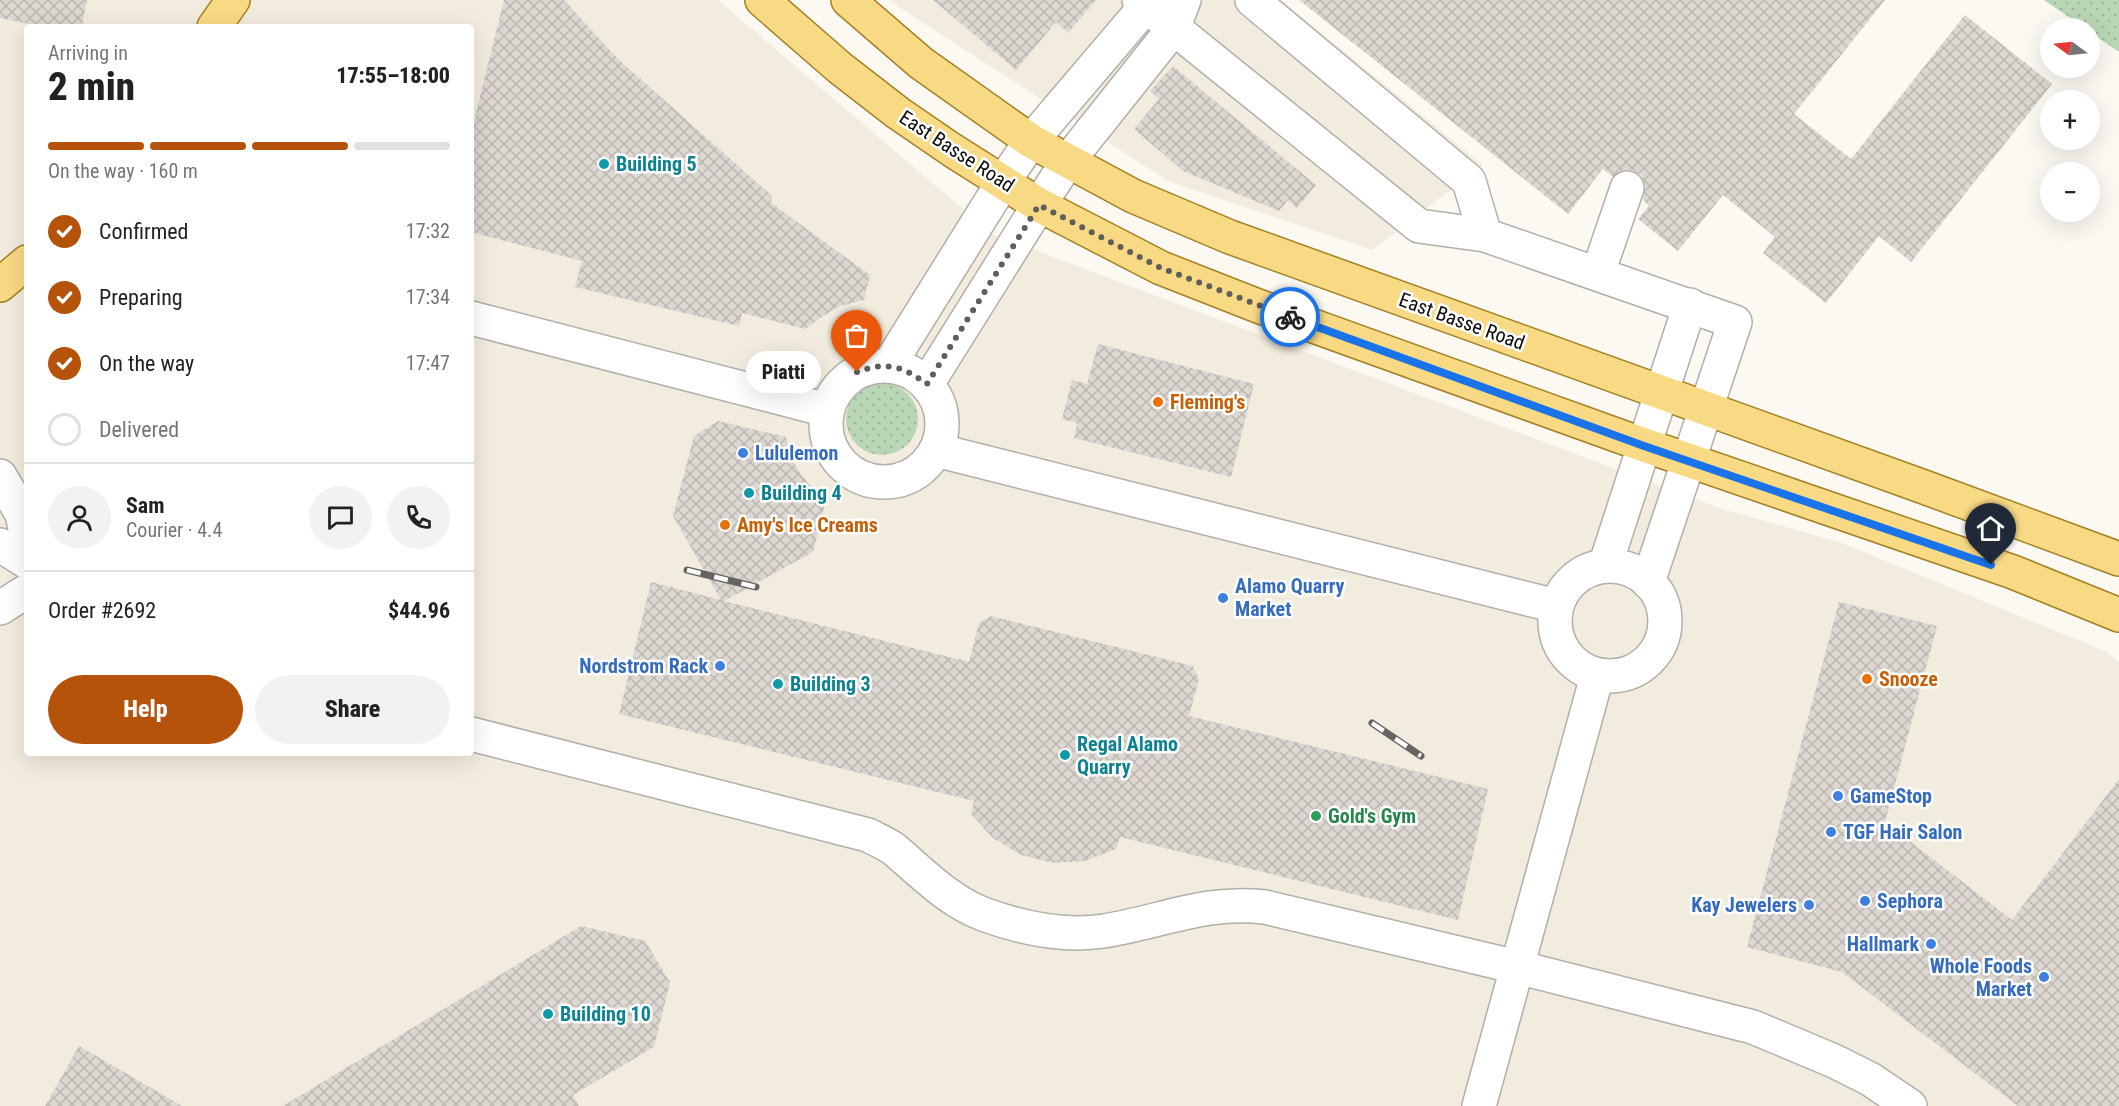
<!DOCTYPE html>
<meta charset="utf-8">
<style>
body{margin:0;font-family:"Roboto Condensed",sans-serif;background:#f2f2f2;color:#222;height:100vh;display:flex;flex-direction:column;font-size:22px;white-space:nowrap}
*{box-sizing:border-box;margin:0}
p{font-size:20px;color:#767676}
.icon{flex:none;width:33px;height:33px;fill:none;stroke:currentColor;stroke-width:2;stroke-linecap:round;stroke-linejoin:round}
.map{position:relative;flex:1;overflow:hidden}
.details{position:absolute;left:24px;top:24px;width:450px;height:732px;display:flex;flex-direction:column;background:#fff;border-radius:6px;box-shadow:0 6px 24px #0002}
.details>*{flex:none}
.needle{width:39px;rotate:285deg}
.buttons{position:absolute;left:2040px;top:18px;display:grid;gap:12px}
.buttons a{display:grid;place-items:center;width:60px;height:60px;border-radius:50%;background:#fff;box-shadow:0 6px 24px #0002;font-size:30px}
.pin{position:absolute;display:grid;place-items:center;width:51px;height:51px;color:#fff;margin:-62px -26px;border-radius:50% 50% 50% 0;rotate:-45deg;box-shadow:0 0 6px #0007}
.pin .icon{rotate:45deg}
.courier{position:absolute;display:grid;place-items:center;width:60px;height:60px;margin:-30px;border:4px solid #1a73e8;border-radius:50%;background:#fff;color:#222;box-shadow:0 2px 8px #0007}
.bubble{position:absolute;height:42px;border-radius:21px;background:#fff;box-shadow:0 6px 24px #0002;font-size:20px;font-weight:800;line-height:42px;text-align:center}
.head em{font-style:normal;font-weight:800}
.head div{display:flex;flex-direction:column-reverse}
.head{display:flex;align-items:center;justify-content:space-between;height:102px;padding:0 24px}
h1{font-size:39px;font-weight:800;line-height:45px}
.bar{display:grid;grid-template-columns:repeat(4,1fr);gap:9px 6px;align-content:center;height:72px;padding:0 24px}
.bar i{height:8px;border-radius:4px;background:#e0e0e0}
.bar .active{background:#b45309}
.bar p{grid-column:span 4}
.line{display:flex;align-items:center;gap:15px;padding:0 24px;border-top:2px solid #e0e0e0}
.line div{flex:1}
.round{display:grid;place-items:center;flex:none;width:63px;height:63px;border-radius:32px;background:#f2f2f2}
ol{padding:0 24px;list-style:none}
li{display:flex;align-items:center;gap:18px;height:66px}
li p{margin-inline-start:auto}
li .icon{padding:6px;border-radius:50%;background:#b45309;color:#fff;stroke-width:4}
li:last-child{color:#767676}
li i{width:33px;height:33px;border:3px solid #e0e0e0;border-radius:50%}
.button{display:flex;gap:12px;margin-top:auto;padding:12px 24px}
.button a{flex:1;height:69px;border-radius:36px;background:#b45309;color:#fff;font-size:24px;font-weight:800;line-height:69px;text-align:center}
.button a+a{background:#f2f2f2;color:#222}
.map>svg:first-child{display:block}
.built{fill:#f2ecde;fill-rule:evenodd}
.grass{fill:url(#grass-dots)}
.building{fill:url(#building-cross-hatch)}
.lines{fill:none;stroke-linecap:round;stroke-linejoin:round}
.minor-casing{stroke:#b2afa9;stroke-width:36}
.major-casing{stroke:#a38024;stroke-width:36}
.minor{stroke:#fff;stroke-width:33}
.major{stroke:#f8d984;stroke-width:33}
.rail-casing{stroke:#666460;stroke-width:7}
.rail{stroke:#fff;stroke-width:4.5;stroke-dasharray:14;stroke-linecap:butt}
.done{stroke:#605e5b;stroke-width:6;stroke-dasharray:0 10.8}
.route{stroke:#1a73e8;stroke-width:8}
.culture-dot{fill:#0f9aa8;stroke:#fff;stroke-width:2}
.food-dot{fill:#e8710a;stroke:#fff;stroke-width:2}
.shop-dot{fill:#3f7fe0;stroke:#fff;stroke-width:2}
.leisure-dot{fill:#2e9e5b;stroke:#fff;stroke-width:2}
.labels{text-anchor:middle;dominant-baseline:central;stroke-width:5;stroke-linejoin:round;paint-order:stroke}
.street-label{font-size:20px;fill:#0c0b09;stroke:#fff}
.culture-label{font-size:20px;font-weight:bold;fill:#0d838f;stroke:#fff;text-anchor:start}
.food-label{font-size:20px;font-weight:bold;fill:#c56008;stroke:#fff;text-anchor:start}
.shop-label{font-size:20px;font-weight:bold;fill:#366cbe;stroke:#fff;text-anchor:start}
.leisure-label{font-size:20px;font-weight:bold;fill:#27864d;stroke:#fff;text-anchor:start}
</style>
<div class="map">
<svg width="2119" height="1106" viewBox="0 0 2119 1106">
<defs>
<pattern id="grass-dots" width="8" height="8" patternUnits="userSpaceOnUse" patternTransform="scale(1.5)"><rect width="8" height="8" fill="#bad7b5"/><path d="M2 2h.1M6 6h.1" fill="none" stroke="#9fb79a" stroke-width="1.8" stroke-linecap="round"/></pattern>
<pattern id="building-cross-hatch" width="8" height="8" patternUnits="userSpaceOnUse" patternTransform="scale(1.5)"><rect width="8" height="8" fill="#dcd7d1"/><path d="M0 0l8 8M0 8l8-8" fill="none" stroke="#bcb7b2"/></pattern>
</defs>
<rect width="100%" height="100%" fill="#fbf9f2"/>
<g class="built">
<path d="M0 0H718L992 234 1722 509 1842 543 2107 652 2119 662V1106H0ZM27 27H471V753H27Z"/>
<polygon points="890,0 1281,0 1483,165 1372,250 1168,181 897,6"/>
</g>
<g class="grass">
<polygon points="2044,0 2119,0 2119,52 2090,32 2090,28 2085,28"/>
<circle cx="882" cy="419" r="36"/>
</g>
<g class="building">
<polygon points="0,0 87,0 82,27 44,27 0,18"/>
<polygon points="504,0 564,0 617,58 772,196 771,203 870,275 864,300 840,306 823,316 805,329 742,313 739,326 575,287 582,261 471,232 471,133"/>
<polygon points="933,0 1096,0 1068,33 1056,22 1016,70"/>
<polygon points="1299,0 1885,0 1794,114 1851,159 1965,15 2052,84 1911,262 1879,236 1826,303 1763,253 1775,237 1723,195 1678,251 1638,219 1649,206 1643,200 1645,184 1641,175 1632,170 1623,170 1613,177 1603,169 1568,214"/>
<polygon points="1173,66 1316,185 1297,208 1288,200 1279,211 1183,171 1134,129 1159,99 1150,91"/>
<polygon points="1098,344 1254,384 1231,477 1074,438 1077,423 1062,419 1072,380 1087,384"/>
<polygon points="718,421 786,437 790,456 800,473 811,487 826,500 813,552 724,601 969,662 979,623 991,616 1193,666 1199,679 1189,716 1488,789 1458,920 1120,837 1116,849 1085,861 1053,863 1021,855 993,838 971,814 974,801 619,714 651,582 721,600 673,516 694,436"/>
<polygon points="1839,602 1937,626 1885,822 2012,920 2119,779 2119,1106 2018,1106 1842,972 1747,947"/>
<polygon points="581,926 645,941 670,982 654,1047 573,1095 579,1106 283,1106"/>
<polygon points="79,1046 182,1106 45,1106"/>
</g>
<g class="lines">
<defs>
<g id="minor">
<polyline points="1139,0 1419,226 1485,235 1735,322 1648,582"/>
<polyline points="1252,0 1469,181 1485,235"/>
<polyline points="1598,273 1627,188"/>
<polyline points="471,318 827,410"/>
<polyline points="889,365 1003,182 1031,141 1151,0"/>
<circle cx="884" cy="424" r="58"/>
<polyline points="927,384 1039,205 1068,161 1173,29 1184,0"/>
<polyline points="936,450 1556,606"/>
<polyline points="0,476 22,514 27,539"/>
<polyline points="0,545 27,562"/>
<polyline points="1605,566 1690,305"/>
<circle cx="1610" cy="621" r="55"/>
<polyline points="0,608 27,591"/>
<path d="M471 734 868 835C877 840 888 844 895 850 923 874 949 901 983 914 1021 928 1064 937 1104 931 1161 922 1205 900 1265 907L1517 967 1753 1027 1834 1061 1870 1079 1910 1106"/>
<polyline points="1479,1106 1597,676"/>
</g>
<g id="major">
<polyline points="762,0 840,68 898,113 952,150 1039,205 1161,268 1258,306 1644,445 2013,572 2119,615"/>
<polyline points="848,0 921,63 1031,141 1133,196 1230,237 1924,487 2119,559"/>
<polyline points="214,27 233,0"/>
<polyline points="0,285 27,262"/>
</g>
</defs>
<use href="#minor" class="minor-casing"/>
<use href="#major" class="major-casing"/>
<use href="#minor" class="minor"/>
<use href="#major" class="major"/>
<defs>
<g id="rail">
<polyline points="687,570 756,587"/>
<polyline points="1372,723 1421,756"/>
</g>
</defs>
<use href="#rail" class="rail-casing"/>
<use href="#rail" class="rail"/>
</g>
<g class="lines">
<path class="done" d="M857 372C887 361 902 366 927 384L1039 205 1161 268 1290 317"/>
<polyline class="route" points="1290,317 1644,446 1991,565"/>
</g>
<g class="culture-dot">
<circle cx="604" cy="164" r="6"/>
<circle cx="749" cy="493" r="6"/>
<circle cx="778" cy="684" r="6"/>
<circle cx="1065" cy="755" r="6"/>
<circle cx="548" cy="1014" r="6"/>
</g>
<g class="food-dot">
<circle cx="1158" cy="402" r="6"/>
<circle cx="725" cy="525" r="6"/>
<circle cx="1867" cy="679" r="6"/>
</g>
<g class="shop-dot">
<circle cx="743" cy="453" r="6"/>
<circle cx="1223" cy="598" r="6"/>
<circle cx="720" cy="666" r="6"/>
<circle cx="1838" cy="796" r="6"/>
<circle cx="1831" cy="832" r="6"/>
<circle cx="1865" cy="901" r="6"/>
<circle cx="1809" cy="905" r="6"/>
<circle cx="1931" cy="944" r="6"/>
<circle cx="2044" cy="977" r="6"/>
</g>
<circle class="leisure-dot" cx="1316" cy="816" r="6"/>
<g class="labels">
<g class="street-label">
<text transform="translate(957 151) rotate(33)">East Basse Road</text>
<text transform="translate(1462 321) rotate(20)">East Basse Road</text>
</g>
<g class="culture-label">
<text x="616" y="164">Building 5</text>
<text x="761" y="493">Building 4</text>
<text x="790" y="684">Building 3</text>
<text x="1077" y="744">Regal Alamo<tspan x="1077" dy="23">Quarry</tspan></text>
<text x="560" y="1014">Building 10</text>
</g>
<g class="food-label">
<text x="1170" y="402">Fleming's</text>
<text x="737" y="525">Amy's Ice Creams</text>
<text x="1879" y="679">Snooze</text>
</g>
<g class="shop-label">
<text x="755" y="453">Lululemon</text>
<text x="1235" y="586">Alamo Quarry<tspan x="1235" dy="23">Market</tspan></text>
<text x="708" y="666" text-anchor="end">Nordstrom Rack</text>
<text x="1850" y="796">GameStop</text>
<text x="1843" y="832">TGF Hair Salon</text>
<text x="1877" y="901">Sephora</text>
<text x="1797" y="905" text-anchor="end">Kay Jewelers</text>
<text x="1919" y="944" text-anchor="end">Hallmark</text>
<text x="2032" y="966" text-anchor="end">Whole Foods<tspan x="2032" dy="23">Market</tspan></text>
</g>
<g class="leisure-label">
<text x="1328" y="816">Gold's Gym</text>
</g>
</g>
</svg>
<div class="buttons">
<a><svg class="needle" viewBox="-14 -14 28 28"><path d="M0-13l5 13h-10z" fill="#e53935"/><path d="M0 13l5-13h-10z" fill="#767676"/></svg></a>
<a>+</a>
<a>−</a>
</div>
<div class="pin" style="left:857px;top:372px;background:#ea580c"><svg class="icon" aria-label="bag" viewBox="0 0 24 24"><path d="M5 8h14l-1 12H6zM9 8a3 3 0 0 1 6 0"/></svg></div>
<div class="pin" style="left:1991px;top:565px;background:#1f2937"><svg class="icon" aria-label="home" viewBox="0 0 24 24"><path d="M3 11l9-7 9 7M6 9v11h12V9"/></svg></div>
<div class="courier" style="left:1290px;top:317px"><svg class="icon" aria-label="bike" viewBox="0 0 24 24"><circle cx="6" cy="16" r="4"/><circle cx="18" cy="16" r="4"/><path d="M6 16l4-8h5l3 8M10 8l3 8H6M13 5h3"/></svg></div>
<div class="bubble" style="left:746px;top:351px;width:75px">Piatti</div>
<section class="details">
<div class="head"><div><h1>2 min</h1><p>Arriving in</p></div><em>17:55–18:00</em></div>
<div class="bar"><i class="active"></i><i class="active"></i><i class="active"></i><i></i><p>On the way · 160 m</p></div>
<ol>
<li><svg class="icon" aria-label="check" viewBox="0 0 24 24"><path d="M5 12l5 5 9-10"/></svg>Confirmed<p>17:32</p></li>
<li><svg class="icon" aria-label="check" viewBox="0 0 24 24"><path d="M5 12l5 5 9-10"/></svg>Preparing<p>17:34</p></li>
<li><svg class="icon" aria-label="check" viewBox="0 0 24 24"><path d="M5 12l5 5 9-10"/></svg>On the way<p>17:47</p></li>
<li><i></i>Delivered</li>
</ol>
<div class="line" style="height:108px"><a class="round"><svg class="icon" aria-label="person" viewBox="0 0 24 24"><circle cx="12" cy="8" r="4"/><path d="M4 21q1-7 8-7t8 7"/></svg></a><div><b>Sam</b><p>Courier · 4.4</p></div><a class="round"><svg class="icon" aria-label="chat" viewBox="0 0 24 24"><path d="M4 5h16v11H9l-5 4z"/></svg></a><a class="round"><svg class="icon" aria-label="phone" viewBox="0 0 24 24"><path d="M5 4h4l2 5-3 2q2 4 5 5l2-3 5 2v4C11 20 4 13 5 4z"/></svg></a></div>
<div class="line" style="height:78px"><div>Order #2692</div><b>$44.96</b></div>
<div class="button"><a>Help</a><a>Share</a></div>
</section>
</div>
